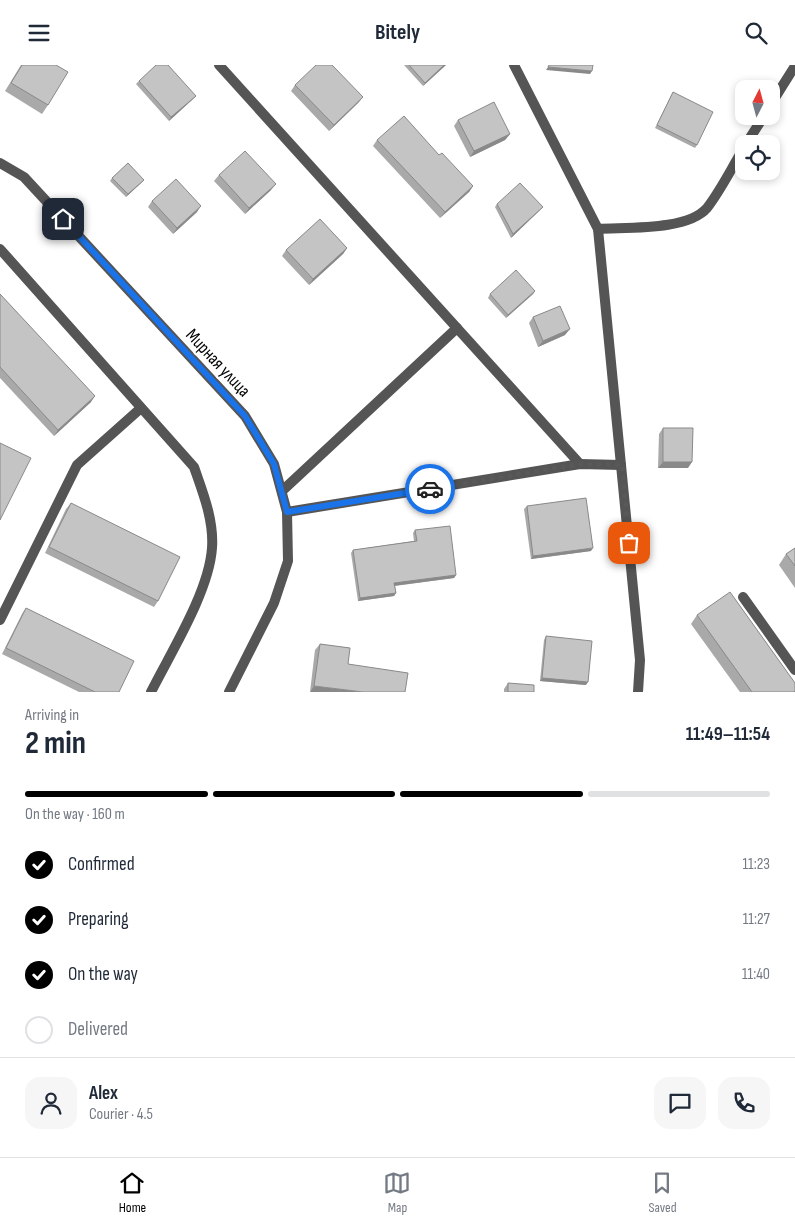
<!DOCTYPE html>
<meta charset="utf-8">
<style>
body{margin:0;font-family:"Sofia Sans Condensed",sans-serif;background:#f6f6f7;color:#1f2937;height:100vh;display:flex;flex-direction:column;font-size:19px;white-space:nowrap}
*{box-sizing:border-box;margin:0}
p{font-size:16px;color:#747a83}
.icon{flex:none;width:28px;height:28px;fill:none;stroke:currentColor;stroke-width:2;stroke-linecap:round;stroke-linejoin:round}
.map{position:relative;height:627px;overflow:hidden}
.sheet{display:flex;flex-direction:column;background:#fff;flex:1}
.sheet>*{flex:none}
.needle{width:32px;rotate:6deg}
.controls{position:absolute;left:735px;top:15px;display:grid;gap:10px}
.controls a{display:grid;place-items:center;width:45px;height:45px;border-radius:10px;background:#fff;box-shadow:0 2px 8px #0003;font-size:25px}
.pin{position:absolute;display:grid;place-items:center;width:42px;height:42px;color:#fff;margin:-21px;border-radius:10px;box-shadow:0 2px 8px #0006}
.courier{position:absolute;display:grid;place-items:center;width:50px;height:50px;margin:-25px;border:4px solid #1a73e8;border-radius:50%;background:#fff;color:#222;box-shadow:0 1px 6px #0007}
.headline em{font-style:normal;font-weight:700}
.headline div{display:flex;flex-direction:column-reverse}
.headline{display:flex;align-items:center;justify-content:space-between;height:85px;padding:0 25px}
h1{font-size:32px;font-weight:700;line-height:38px}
.bar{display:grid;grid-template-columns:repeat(4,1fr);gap:8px 5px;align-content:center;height:60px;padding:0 25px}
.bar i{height:6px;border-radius:4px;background:#e0e1e3}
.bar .selected{background:#000}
.bar p{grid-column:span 4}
.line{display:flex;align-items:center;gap:12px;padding:0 25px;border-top:1px solid #e0e1e3}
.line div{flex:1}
.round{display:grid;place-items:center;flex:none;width:52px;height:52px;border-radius:15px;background:#f6f6f7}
ol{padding:0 25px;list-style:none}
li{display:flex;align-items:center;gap:15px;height:55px}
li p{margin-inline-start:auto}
li .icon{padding:5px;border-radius:50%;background:#000;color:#fff;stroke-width:4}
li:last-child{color:#747a83}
li i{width:28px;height:28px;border:2px solid #e0e1e3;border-radius:50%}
header{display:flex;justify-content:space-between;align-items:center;height:65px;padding:0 25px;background:#fff;font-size:22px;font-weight:700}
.dock{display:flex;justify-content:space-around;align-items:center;height:70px;border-top:1px solid #e0e1e3;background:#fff;font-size:14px;color:#747a83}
.dock a{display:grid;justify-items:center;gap:2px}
.dock .selected{color:#000}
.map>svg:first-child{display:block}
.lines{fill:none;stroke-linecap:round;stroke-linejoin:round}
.service{stroke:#555;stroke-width:10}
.minor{stroke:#555;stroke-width:10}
.wall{fill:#a9a9a9}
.shaded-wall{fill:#898989}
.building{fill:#c4c4c4;stroke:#898989}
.done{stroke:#595959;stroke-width:5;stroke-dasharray:0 9}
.route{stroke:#1a73e8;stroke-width:6}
.labels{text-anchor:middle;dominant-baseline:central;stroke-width:4.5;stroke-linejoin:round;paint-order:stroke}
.street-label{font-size:18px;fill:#000;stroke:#fff}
</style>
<header><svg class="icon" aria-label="menu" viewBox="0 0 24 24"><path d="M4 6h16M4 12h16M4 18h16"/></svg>Bitely<svg class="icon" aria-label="search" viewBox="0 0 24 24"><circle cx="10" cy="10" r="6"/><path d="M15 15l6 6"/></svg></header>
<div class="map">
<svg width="795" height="627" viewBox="0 0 795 627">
<rect width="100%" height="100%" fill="#fff"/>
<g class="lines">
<g class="service">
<polyline points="219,0 580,399"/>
<polyline points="771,39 795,1"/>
<polyline points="746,79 764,51"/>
<path d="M598 164C627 162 687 166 707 143 721 125 732 102 744 83"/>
<polyline points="282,426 457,263"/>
<polyline points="287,447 580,399 621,400"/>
<polyline points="743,532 795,605"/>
<polyline points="0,555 77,400 141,343"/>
</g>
<g class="minor">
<polyline points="514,0 598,164 640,595 638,627"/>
<polyline points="0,98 24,112 245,351 274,399 287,447 288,496 274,538 229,627"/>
<path d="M0 184 194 402C203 428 214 455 212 483 209 527 171 587 151 627"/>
</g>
</g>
<g class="wall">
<polygon points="21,0 56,0 48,40 42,49 5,26"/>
<polygon points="404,0 446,0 423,21"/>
<polygon points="139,16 196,31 193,34 169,56 136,19"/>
<polygon points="295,20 363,32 358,38 329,66 291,26"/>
<polygon points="673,27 697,80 695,83 655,63"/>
<polygon points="458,55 510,69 505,75 470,92 454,61"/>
<polygon points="377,75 439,90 473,121 469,127 440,153 373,81"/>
<polygon points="219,110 271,125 245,149 214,116"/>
<polygon points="112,113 144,115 141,118 126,132 110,116"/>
<polygon points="152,136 197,147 173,169 148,142"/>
<polygon points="497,139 543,142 540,145 511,173 495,142"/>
<polygon points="347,183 343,189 309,220 282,191 286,185"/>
<polygon points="535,226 533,229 506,253 488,233 490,229"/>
<polygon points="0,229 91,337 54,371 0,313"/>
<polygon points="533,252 565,270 538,282 529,258"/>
<polygon points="663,363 688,403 658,403 659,369"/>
<polygon points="71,438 158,536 154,542 45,488 66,444"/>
<polygon points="527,441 591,486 531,494 524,444"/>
<polygon points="415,465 456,510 454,513 395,521 396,528 394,531 358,536 351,488 353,485 414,476 413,468"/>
<polygon points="795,483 795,523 779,500 786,489"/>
<polygon points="26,543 119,627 79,627 2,589 22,549"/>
<polygon points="697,550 795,627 740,627 691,559"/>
<polygon points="546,571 586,620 540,616 544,575"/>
<polygon points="320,579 350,583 310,627 315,585"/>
<polygon points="508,618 534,627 504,627 504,624"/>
</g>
<g class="shaded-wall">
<polygon points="444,0 446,0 423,21 425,18"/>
<polygon points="548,2 592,6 590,9 546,5"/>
<polygon points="196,31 193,34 169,56 171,52"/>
<polygon points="363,32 358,38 329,66 334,60"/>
<polygon points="510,69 505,75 470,92 474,86"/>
<polygon points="144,115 141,118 126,132 128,129"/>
<polygon points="276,119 271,125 245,149 249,143"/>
<polygon points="473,121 469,127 440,153 445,147"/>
<polygon points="201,141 197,147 173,169 177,163"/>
<polygon points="543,142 540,145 511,173 513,169"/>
<polygon points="347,183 343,189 309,220 313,214"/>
<polygon points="535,226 533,229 506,253 508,250"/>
<polygon points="570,264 565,270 538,282 543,276"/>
<polygon points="95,331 91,337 54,371 58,365"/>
<polygon points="663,397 692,397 688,403 658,403"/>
<polygon points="593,483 591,486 531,494 533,491"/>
<polygon points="456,510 454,513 392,521 394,518"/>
<polygon points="396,528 394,531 358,536 360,533"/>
<polygon points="542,613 588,617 586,620 540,616"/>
<polygon points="314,621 363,627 310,627"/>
</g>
<g class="building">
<polygon points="22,0 56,0 68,7 48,40 11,18"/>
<polygon points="156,0 168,0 196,31 171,52 139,16"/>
<polygon points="316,0 332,0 363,32 334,60 295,20"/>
<polygon points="409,0 444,0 425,18"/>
<polygon points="549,0 593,0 592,6 548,2"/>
<polygon points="673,27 713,47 697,80 657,60"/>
<polygon points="494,37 510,69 474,86 458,55"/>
<polygon points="404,51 439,90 442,88 473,121 445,147 377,75"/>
<polygon points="245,86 276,119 249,143 219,110"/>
<polygon points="128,98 144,115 128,129 112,113"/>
<polygon points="176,114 201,141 177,163 152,136"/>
<polygon points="520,118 543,142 513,169 497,139"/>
<polygon points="320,154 347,183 313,214 286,185"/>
<polygon points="516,205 535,226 508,250 490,229"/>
<polygon points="0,229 95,331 58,365 0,302"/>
<polygon points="560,241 570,264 543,276 533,252"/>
<polygon points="663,363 693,363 692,397 663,397"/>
<polygon points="0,378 31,393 0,455"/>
<polygon points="586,433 593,483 533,491 527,441"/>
<polygon points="71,438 180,492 158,536 49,482"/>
<polygon points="450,461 456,510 394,518 396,528 360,533 353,485 417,476 415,465"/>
<polygon points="795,483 795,501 786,489"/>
<polygon points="730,527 795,618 795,626 794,627 752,627 697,550"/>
<polygon points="26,543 134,596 119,627 95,627 6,583"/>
<polygon points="546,571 592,576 588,617 542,613"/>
<polygon points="320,579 350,583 348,599 408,608 405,627 363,627 314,621"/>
<polygon points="508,618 534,620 534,627 508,627"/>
</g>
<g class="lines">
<polyline class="done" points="430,424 580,399 622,400 629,478"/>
<polyline class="route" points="63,154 245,351 274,399 287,447 430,424"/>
</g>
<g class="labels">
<g class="street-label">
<text transform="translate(218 298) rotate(47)">Мирная улица</text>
</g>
</g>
</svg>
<div class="controls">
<a><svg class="needle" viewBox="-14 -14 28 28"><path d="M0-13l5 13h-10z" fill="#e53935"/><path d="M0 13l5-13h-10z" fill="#747a83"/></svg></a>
<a><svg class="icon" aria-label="locate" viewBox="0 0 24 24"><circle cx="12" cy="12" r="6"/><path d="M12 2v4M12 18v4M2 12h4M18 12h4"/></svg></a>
</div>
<div class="pin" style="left:629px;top:478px;background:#ea580c"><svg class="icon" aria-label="bag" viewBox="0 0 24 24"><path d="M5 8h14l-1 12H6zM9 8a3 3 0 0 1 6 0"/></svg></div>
<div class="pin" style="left:63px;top:154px;background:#1f2937"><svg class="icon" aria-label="home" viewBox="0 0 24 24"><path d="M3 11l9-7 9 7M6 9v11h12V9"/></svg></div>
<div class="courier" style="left:430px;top:424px"><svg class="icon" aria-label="car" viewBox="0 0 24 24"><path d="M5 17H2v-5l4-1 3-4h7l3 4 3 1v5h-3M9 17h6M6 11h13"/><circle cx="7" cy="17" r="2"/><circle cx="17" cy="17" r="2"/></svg></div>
</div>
<section class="sheet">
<div class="headline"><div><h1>2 min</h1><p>Arriving in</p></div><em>11:49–11:54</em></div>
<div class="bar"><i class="selected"></i><i class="selected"></i><i class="selected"></i><i></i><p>On the way · 160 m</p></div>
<ol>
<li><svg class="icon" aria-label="check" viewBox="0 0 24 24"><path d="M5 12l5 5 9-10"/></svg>Confirmed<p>11:23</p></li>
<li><svg class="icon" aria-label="check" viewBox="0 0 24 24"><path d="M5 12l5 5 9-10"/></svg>Preparing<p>11:27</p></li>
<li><svg class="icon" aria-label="check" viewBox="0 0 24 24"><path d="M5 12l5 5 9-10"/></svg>On the way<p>11:40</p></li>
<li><i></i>Delivered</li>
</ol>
<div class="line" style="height:90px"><a class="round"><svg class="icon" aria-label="person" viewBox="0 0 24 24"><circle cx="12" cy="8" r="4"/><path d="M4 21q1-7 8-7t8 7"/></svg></a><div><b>Alex</b><p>Courier · 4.5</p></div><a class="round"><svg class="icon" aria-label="chat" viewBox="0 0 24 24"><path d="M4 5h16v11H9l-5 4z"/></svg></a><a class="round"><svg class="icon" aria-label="phone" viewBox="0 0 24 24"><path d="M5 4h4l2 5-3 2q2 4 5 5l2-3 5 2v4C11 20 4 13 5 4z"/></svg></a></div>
</section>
<nav class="dock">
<a class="selected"><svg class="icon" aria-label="home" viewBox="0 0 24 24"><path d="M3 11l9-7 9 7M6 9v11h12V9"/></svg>Home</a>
<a><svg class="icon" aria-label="map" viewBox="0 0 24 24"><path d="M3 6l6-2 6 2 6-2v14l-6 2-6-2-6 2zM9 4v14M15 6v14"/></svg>Map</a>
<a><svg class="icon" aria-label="saved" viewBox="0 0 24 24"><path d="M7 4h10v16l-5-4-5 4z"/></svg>Saved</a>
</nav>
